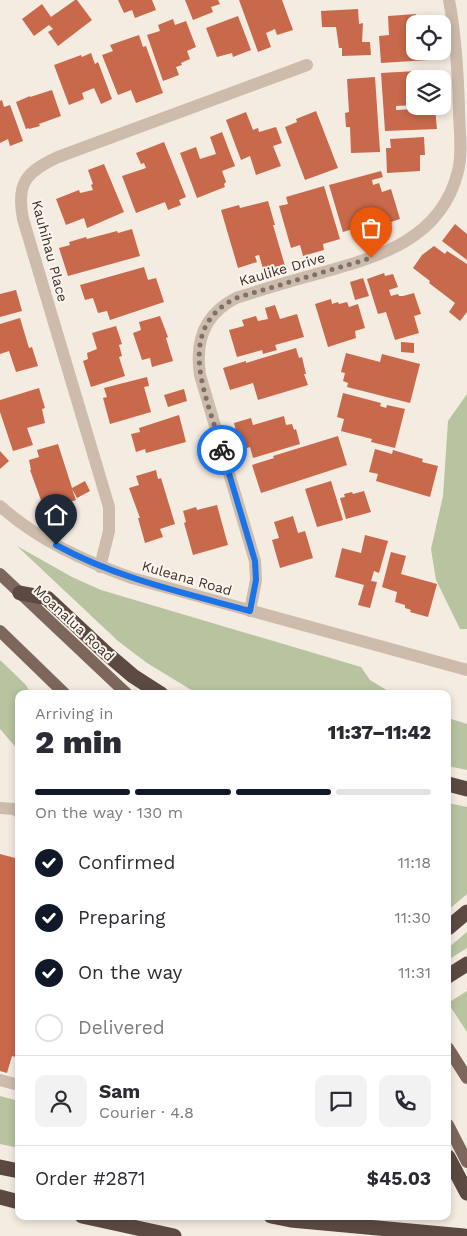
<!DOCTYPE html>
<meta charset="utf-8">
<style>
body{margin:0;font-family:"Work Sans",sans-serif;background:#f2f2f3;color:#2b2b33;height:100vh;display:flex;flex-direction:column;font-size:19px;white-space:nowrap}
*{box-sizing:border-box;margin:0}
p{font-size:16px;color:#7c7c81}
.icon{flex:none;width:28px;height:28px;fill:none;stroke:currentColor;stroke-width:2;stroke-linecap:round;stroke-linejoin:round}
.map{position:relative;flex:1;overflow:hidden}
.sheet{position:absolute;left:15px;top:690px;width:436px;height:530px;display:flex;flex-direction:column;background:#fff;border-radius:10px;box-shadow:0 2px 8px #0003}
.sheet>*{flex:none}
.controls{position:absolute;left:406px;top:15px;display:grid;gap:10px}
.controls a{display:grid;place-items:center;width:45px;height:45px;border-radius:10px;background:#fff;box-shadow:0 2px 8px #0003;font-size:25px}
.pin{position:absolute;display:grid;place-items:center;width:42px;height:42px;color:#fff;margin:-51px -21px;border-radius:50% 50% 50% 0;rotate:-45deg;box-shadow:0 0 5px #0007}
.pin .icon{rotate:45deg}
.courier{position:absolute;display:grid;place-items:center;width:50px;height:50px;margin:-25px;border:4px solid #1a73e8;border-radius:50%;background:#fff;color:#222;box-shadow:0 1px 6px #0007}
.head em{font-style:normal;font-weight:800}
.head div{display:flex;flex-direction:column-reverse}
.head{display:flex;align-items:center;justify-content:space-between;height:85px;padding:0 20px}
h1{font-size:32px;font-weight:800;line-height:38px}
.bar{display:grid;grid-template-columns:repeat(4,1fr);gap:8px 5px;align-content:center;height:60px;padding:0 20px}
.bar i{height:6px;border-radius:4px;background:#e1e1e2}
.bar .current{background:#111827}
.bar p{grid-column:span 4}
.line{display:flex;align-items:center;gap:12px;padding:0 20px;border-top:1px solid #e1e1e2}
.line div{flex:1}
.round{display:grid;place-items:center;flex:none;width:52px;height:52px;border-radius:10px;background:#f2f2f3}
ol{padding:0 20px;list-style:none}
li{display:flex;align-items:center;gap:15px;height:55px}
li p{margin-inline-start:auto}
li .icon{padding:5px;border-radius:50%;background:#111827;color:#fff;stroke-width:4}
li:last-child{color:#7c7c81}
li i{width:28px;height:28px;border:2px solid #e1e1e2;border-radius:50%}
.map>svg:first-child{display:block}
.green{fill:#b8c4a0}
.building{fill:#c8694b}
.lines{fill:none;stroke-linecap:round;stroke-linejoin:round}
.minor{stroke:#cdbbac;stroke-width:12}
.major{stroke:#7d675c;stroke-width:12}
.highway{stroke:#5c4a42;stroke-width:15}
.done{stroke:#7c716b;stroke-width:5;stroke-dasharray:0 9}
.route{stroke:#1a73e8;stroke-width:6}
.labels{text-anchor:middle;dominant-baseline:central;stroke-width:4;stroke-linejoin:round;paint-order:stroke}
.street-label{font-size:14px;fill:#3b302b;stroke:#fbf5ee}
</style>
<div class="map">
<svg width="467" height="1236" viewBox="0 0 467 1236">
<rect width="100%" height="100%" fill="#f4ebe1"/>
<g class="green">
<polygon points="467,394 467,629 460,629 436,580 431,549 443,496 448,421"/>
<polygon points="17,546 72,577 101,590 361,667 370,680 393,694 198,694 147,663 118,641"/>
<polygon points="0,660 26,685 31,694 19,694 19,751 0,729"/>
<polygon points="448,718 467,724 467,770 448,766"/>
<polygon points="448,803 467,807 467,894 448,910"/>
<polygon points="467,932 467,948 448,960 448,948"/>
<polygon points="467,991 467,1032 448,1003"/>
<polygon points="0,1096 19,1101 19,1148 0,1144"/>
</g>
<g class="building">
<polygon points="75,0 77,0 92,20 58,46 48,32 53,29 49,25 34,36 22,19 42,4 51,17"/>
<polygon points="118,0 152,0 156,10 135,18 132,10 124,13"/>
<polygon points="185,0 218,0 220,4 211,7 213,12 193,20"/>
<polygon points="239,0 282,0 293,30 277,35 275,29 266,33 271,47 258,52"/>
<polygon points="358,9 359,24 363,23 362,42 370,42 371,55 342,56 342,48 339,48 336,27 322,27 321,11"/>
<polygon points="416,14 415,51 428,51 428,60 381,63 379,36 389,35 388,16"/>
<polygon points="238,16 251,50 233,57 232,53 217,57 206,28"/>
<polygon points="173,19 175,25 186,21 196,47 187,51 190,59 181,63 182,65 176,67 179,75 163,81 147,35 160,31 158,25"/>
<polygon points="139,35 143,47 146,46 163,93 136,103 131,90 118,95 102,55 113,51 110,45"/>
<polygon points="91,53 95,64 98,62 112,99 101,104 94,88 82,93 84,99 69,105 54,65 81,55 82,57"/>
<polygon points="434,70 434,79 415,79 415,105 396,106 396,110 435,108 437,129 385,131 381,73"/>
<polygon points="375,77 380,152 351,153 350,127 346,127 345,113 349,112 347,79"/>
<polygon points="52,90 61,116 39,124 40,126 29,129 29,128 26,129 16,102 30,96 30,97"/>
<polygon points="2,100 4,107 10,105 23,141 10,146 8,139 0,143 0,101"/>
<polygon points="316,111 338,168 305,180 285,127 297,122 296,119"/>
<polygon points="246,112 253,130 258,128 259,132 276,127 282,143 273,146 281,166 256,175 250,156 241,160 226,120"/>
<polygon points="222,132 235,166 222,171 226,182 224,184 225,187 197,198 180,153 196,147 200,159 216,154 210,137"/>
<polygon points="424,137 425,155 420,155 420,171 387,173 386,148 391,148 390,139"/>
<polygon points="164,142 186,197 179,200 181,205 168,210 165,202 136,213 122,176 146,168 144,163 141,164 136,153"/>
<polygon points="104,164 124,212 87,228 84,218 66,225 56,199 79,190 80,193 93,190 91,185 93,184 88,170"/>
<polygon points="381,171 383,177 372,180 373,185 379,183 382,192 391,189 400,219 391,222 392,224 371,230 369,224 363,226 364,229 357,231 356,228 343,232 329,185"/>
<polygon points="324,186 340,239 323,244 324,250 303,256 300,245 291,248 279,206 288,204 286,197"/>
<polygon points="268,201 275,225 273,225 285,266 264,272 259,255 255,256 257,262 238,268 221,210 239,205 240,208"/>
<polygon points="455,224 467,234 467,260 442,241"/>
<polygon points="132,229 140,256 68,276 59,248 70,245 69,242 86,237 87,239 117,231 118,233"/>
<polygon points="434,246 445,254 447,251 467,264 467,312 460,321 449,312 455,303 429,283 430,281 413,268 422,255"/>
<polygon points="144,267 148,280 156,278 164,302 110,320 107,311 98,313 93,298 85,300 80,285"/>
<polygon points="384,273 385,276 393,274 398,287 389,290 391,296 398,294 399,296 403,296 414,293 421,314 414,316 419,333 395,340 386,312 378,314 367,279"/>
<polygon points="363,278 369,296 355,300 350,282"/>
<polygon points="16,290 22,311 0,317 0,294"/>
<polygon points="331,299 332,304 338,302 339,304 347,302 349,307 358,304 365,328 355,331 356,338 328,347 315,304"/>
<polygon points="275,305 280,319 297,314 304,337 275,345 277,350 263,354 262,350 237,357 229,330 244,326 242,320 256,316 258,321 268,319 265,308"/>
<polygon points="160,316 168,337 166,338 173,361 152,367 150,358 142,360 133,333 141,330 139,322"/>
<polygon points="20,318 29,348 32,347 38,366 16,372 9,351 0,354 0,324"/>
<polygon points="116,326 122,344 119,345 122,356 119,357 125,376 91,387 83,361 88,359 87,353 97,349 92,333"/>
<polygon points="401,342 414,343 414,353 401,352"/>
<polygon points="296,348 299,358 302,357 306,374 304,374 308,385 258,400 253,383 230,390 223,368 246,361 246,363"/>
<polygon points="346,353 380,362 382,354 420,364 410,403 347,387 348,383 343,381 345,373 341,372"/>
<polygon points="147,377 149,386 144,387 151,412 110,424 103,398 107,397 104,388"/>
<polygon points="39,388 45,408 42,409 45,423 27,428 33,445 13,451 0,412 0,400"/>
<polygon points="184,389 187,401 168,407 164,395"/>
<polygon points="343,393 381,403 380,406 386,408 387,405 405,409 395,448 371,442 372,439 341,431 344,419 337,417"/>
<polygon points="179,415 186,442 146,453 145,449 136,452 131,434 140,432 139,428"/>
<polygon points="284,416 286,425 292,424 294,430 296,429 300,444 253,458 250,447 241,450 234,423 251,418 253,425"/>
<polygon points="338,436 347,465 261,493 252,465 274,458 273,456"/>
<polygon points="58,444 72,488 85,481 90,491 77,498 72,489 76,500 59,506 57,499 42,503 30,470 31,470 29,460 39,457 37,450"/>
<polygon points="375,449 392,454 393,450 423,459 422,462 438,466 430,497 376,481 378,474 369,472"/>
<polygon points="0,451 9,461 0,469"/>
<polygon points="156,470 158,479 161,478 175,524 160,529 163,537 145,543 138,518 140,518 129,488 139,485 136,476"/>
<polygon points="331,481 343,520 317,527 305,489"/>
<polygon points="364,491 371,512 346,519 340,498 345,497 344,494 352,492 353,494"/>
<polygon points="217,505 228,545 193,555 184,523 186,522 183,511 196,507 197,510"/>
<polygon points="293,516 298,533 305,531 313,558 280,568 272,540 279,538 274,522"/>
<polygon points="365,535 388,541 379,573 374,571 371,581 377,582 370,608 358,605 364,585 335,577 342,548 361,553"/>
<polygon points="391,552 406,556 401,574 437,584 428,617 410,612 411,610 405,608 405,605 395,602 397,592 382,587"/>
<polygon points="0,854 19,859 19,1058 12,1056 7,1073 0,1071"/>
</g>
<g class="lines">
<g class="minor">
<path d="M0 506C38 540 84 561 132 578L467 670"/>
<path d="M100 567 109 531V507L23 219C16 183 26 172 58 157L307 65"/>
<path d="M250 611 256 580 255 561 200 375C195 342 204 314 236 298 261 290 287 282 313 275 374 258 441 242 458 171 463 152 459 129 459 110 458 73 456 36 449 0"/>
<polyline points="0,808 14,809 19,812"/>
<polyline points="0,1080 19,1085"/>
</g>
<g class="major">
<polyline points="0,574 127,694"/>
<polyline points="0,631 65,694"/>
<polyline points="448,1048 467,1078"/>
<polyline points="448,1125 467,1162"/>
</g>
<g class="highway">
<polyline points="20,593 47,598 106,653 133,676 161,694"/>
<polyline points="448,784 467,789"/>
<polyline points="448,928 467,912"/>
<polyline points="448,976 467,964"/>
<polyline points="448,1157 467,1193"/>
<polyline points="0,1167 19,1171"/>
<polyline points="0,1197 19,1202"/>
<polyline points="82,1216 174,1236"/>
<polyline points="271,1216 291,1220 464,1236"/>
</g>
</g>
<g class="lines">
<path class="done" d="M222 450C208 399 172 330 236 298L371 258"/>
<path class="route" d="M56 545C116 578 184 593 250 611L256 580 255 561 222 450"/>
</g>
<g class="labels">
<g class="street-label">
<text transform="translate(50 251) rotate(75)">Kauhihau Place</text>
<text transform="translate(282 269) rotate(-16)">Kaulike Drive</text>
<text transform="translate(187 578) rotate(16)">Kuleana Road</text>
<text transform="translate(74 623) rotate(43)">Moanalua Road</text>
</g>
</g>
</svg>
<div class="controls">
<a><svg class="icon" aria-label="locate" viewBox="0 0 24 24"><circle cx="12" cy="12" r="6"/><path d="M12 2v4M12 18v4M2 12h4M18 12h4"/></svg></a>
<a><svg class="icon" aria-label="layers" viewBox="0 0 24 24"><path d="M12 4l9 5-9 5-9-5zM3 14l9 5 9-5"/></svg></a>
</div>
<div class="pin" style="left:371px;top:258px;background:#ea580c"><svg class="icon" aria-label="bag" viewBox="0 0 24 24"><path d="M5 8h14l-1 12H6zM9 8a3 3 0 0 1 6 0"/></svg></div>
<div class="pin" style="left:56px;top:545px;background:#1f2937"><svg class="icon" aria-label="home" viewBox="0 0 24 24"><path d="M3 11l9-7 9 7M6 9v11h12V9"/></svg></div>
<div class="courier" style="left:222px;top:450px"><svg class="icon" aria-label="bike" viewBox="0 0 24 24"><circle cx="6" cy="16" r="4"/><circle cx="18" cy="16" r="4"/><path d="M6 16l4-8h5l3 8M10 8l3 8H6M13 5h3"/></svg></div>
<section class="sheet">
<div class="head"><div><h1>2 min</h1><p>Arriving in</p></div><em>11:37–11:42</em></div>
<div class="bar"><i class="current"></i><i class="current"></i><i class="current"></i><i></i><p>On the way · 130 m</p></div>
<ol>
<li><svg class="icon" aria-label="check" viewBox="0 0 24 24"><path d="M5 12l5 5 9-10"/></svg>Confirmed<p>11:18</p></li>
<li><svg class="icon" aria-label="check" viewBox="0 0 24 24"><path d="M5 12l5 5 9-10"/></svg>Preparing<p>11:30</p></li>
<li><svg class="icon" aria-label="check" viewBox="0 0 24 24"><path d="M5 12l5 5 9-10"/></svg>On the way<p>11:31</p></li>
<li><i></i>Delivered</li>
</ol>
<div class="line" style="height:90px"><a class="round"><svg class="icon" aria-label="person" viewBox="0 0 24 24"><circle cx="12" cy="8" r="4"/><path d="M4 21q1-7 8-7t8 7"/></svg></a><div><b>Sam</b><p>Courier · 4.8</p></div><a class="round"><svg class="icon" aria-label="chat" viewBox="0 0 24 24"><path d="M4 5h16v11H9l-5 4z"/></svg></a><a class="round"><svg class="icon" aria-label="phone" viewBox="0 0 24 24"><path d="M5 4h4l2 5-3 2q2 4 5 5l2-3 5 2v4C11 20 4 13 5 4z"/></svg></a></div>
<div class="line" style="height:65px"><div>Order #2871</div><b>$45.03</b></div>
</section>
</div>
